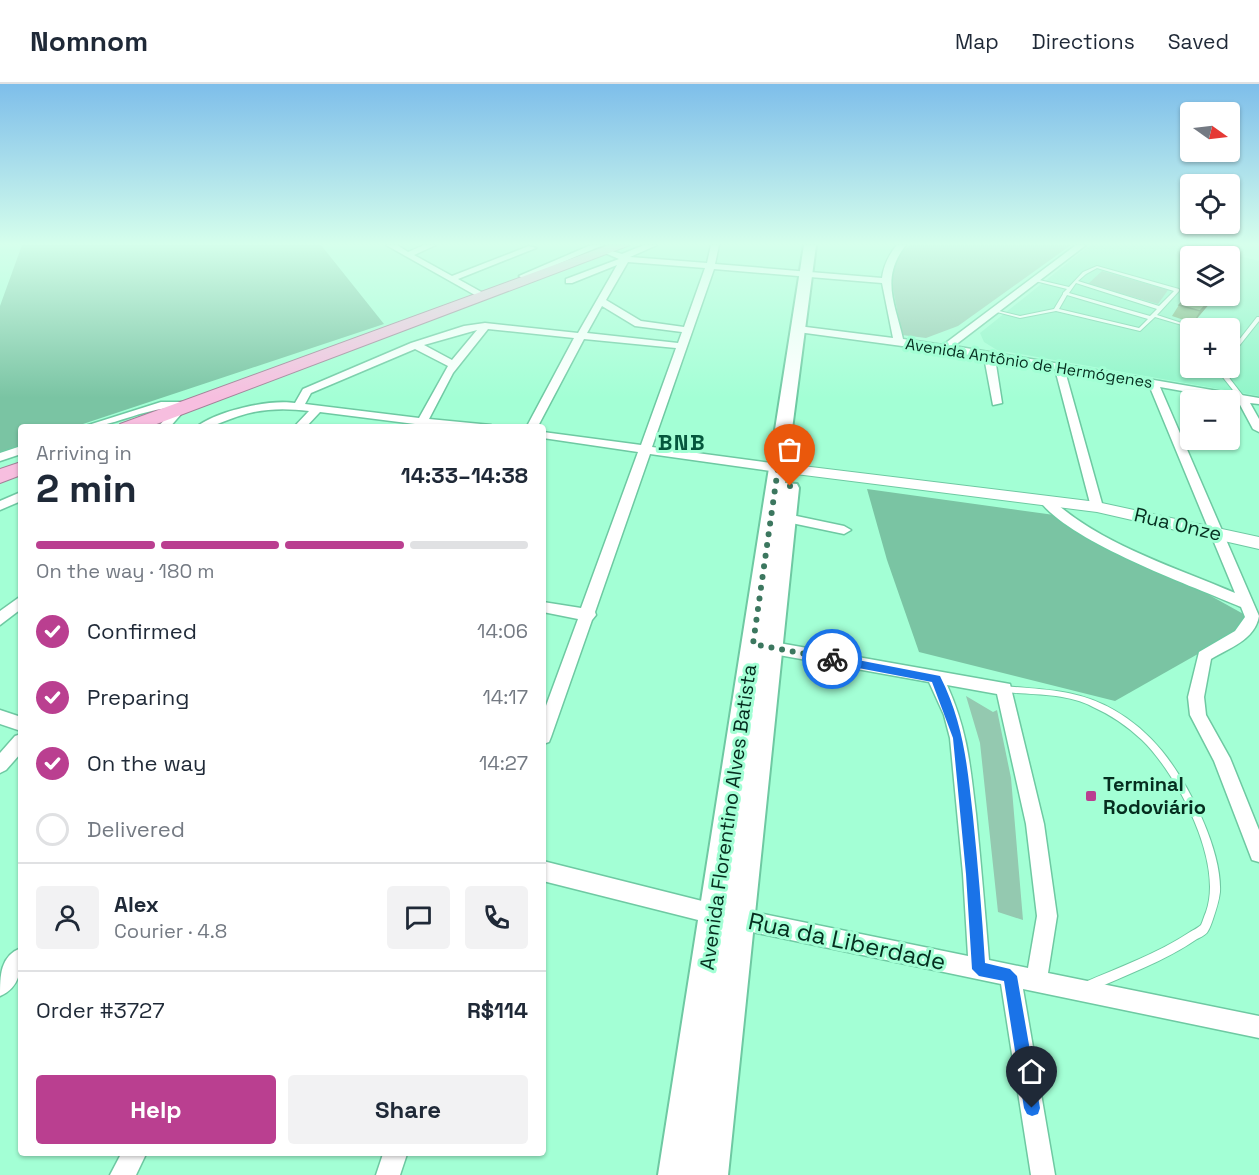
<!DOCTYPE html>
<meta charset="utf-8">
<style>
body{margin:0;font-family:"Space Grotesk",sans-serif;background:#f2f2f3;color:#1f2937;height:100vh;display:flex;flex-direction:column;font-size:22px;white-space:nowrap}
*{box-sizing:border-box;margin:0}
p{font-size:20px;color:#747a83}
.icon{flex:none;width:33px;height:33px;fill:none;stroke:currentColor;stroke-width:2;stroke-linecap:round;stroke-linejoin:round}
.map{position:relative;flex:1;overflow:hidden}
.drawer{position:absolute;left:18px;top:340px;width:528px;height:732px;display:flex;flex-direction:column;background:#fff;border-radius:6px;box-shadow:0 2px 4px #0004}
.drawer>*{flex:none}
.needle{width:39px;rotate:104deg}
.fabs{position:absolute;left:1180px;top:18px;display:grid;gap:12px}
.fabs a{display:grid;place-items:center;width:60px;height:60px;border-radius:6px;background:#fff;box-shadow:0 2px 4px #0004;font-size:30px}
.pin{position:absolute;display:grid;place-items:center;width:51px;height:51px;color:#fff;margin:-62px -26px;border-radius:50% 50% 50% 0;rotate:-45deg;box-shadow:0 0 6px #0007}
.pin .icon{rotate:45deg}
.courier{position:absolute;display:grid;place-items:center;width:60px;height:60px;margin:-30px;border:4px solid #1a73e8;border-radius:50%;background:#fff;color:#222;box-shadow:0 2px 8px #0007}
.overview em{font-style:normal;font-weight:600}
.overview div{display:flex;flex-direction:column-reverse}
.overview{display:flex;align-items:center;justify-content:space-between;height:102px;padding:0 18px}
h1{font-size:39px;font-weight:600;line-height:45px}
.bar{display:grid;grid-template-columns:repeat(4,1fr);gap:9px 6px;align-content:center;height:72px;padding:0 18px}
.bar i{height:8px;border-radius:4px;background:#e0e1e3}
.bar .current{background:#ba3f90}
.bar p{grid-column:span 4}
.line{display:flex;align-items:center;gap:15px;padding:0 18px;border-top:2px solid #e0e1e3}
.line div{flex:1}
.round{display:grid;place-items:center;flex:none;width:63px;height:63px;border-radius:6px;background:#f2f2f3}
ol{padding:0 18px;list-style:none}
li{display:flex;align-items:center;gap:18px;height:66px}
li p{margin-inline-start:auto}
li .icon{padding:6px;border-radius:50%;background:#ba3f90;color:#fff;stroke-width:4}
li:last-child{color:#747a83}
li i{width:33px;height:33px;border:3px solid #e0e1e3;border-radius:50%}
.primary-button{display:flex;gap:12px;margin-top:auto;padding:12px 18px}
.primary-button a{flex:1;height:69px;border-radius:6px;background:#ba3f90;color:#fff;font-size:24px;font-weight:600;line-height:69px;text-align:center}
.primary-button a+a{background:#f2f2f3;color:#1f2937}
header{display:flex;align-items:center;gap:36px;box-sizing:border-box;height:84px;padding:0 30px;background:#fff;border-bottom:2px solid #e0e1e3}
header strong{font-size:28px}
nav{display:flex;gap:33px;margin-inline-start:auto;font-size:21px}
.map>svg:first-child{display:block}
.built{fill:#8ff5c8;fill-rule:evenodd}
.green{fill:#94c9b0}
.forest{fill:#7ac4a3}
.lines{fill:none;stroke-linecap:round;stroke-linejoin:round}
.service-casing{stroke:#6ec9a2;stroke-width:2}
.minor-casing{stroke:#6ec9a2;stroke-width:3}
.tertiary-casing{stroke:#6ec9a2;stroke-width:2}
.secondary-casing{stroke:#6ec9a2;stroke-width:4}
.trunk-casing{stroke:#a18197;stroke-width:2}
.service{fill:#fff;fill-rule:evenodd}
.minor{fill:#fff;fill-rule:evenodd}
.tertiary{fill:#fff;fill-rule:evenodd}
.secondary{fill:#fff;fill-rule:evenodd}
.trunk{fill:#f7bedf;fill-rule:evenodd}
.wall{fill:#7aae78}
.shaded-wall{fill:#638d62}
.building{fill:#8eca8c;stroke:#638d62;stroke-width:1.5}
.route{fill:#1a73e8}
.done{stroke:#3c775f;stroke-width:6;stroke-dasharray:0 10.8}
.poi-dot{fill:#ba3f90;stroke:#a3ffd5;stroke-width:2}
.labels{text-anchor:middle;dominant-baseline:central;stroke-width:6;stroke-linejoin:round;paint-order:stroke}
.far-street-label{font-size:16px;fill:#052e1f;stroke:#a3ffd5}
.street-label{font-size:20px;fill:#052e1f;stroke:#a3ffd5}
.poi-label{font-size:20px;font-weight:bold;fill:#052e1f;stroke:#a3ffd5;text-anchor:start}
.far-district-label{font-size:22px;font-weight:bold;letter-spacing:1.5px;fill:#05573d;stroke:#a3ffd5}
.near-street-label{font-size:24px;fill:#052e1f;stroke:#a3ffd5}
</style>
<header>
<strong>Nomnom</strong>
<nav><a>Map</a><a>Directions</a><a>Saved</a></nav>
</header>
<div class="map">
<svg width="1259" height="1091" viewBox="0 0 1259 1091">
<rect width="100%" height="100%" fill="#a3ffd5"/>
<path class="built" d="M1090 161H1196L1259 177V312L997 266 984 258 980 249ZM1191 172H1230V212H1191ZM1191 244H1230V284H1191Z"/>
<g class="green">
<polygon points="910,161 1071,161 958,242 926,254 902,251 891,195 896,173"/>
<polygon points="1102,187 1168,206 1158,220 1088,200"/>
<polygon points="966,612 993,628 997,626 1011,694 1023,836 998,828 980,659"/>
</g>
<g class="forest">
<polygon points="22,161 321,161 384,240 74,343 21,344 21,361 0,368 0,222"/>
<polygon points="867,405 1069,433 1256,537 1115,617 919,568 887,476"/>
</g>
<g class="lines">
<defs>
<g id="service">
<path d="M1097 182 1179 205V207L1157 231 1197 244H1192L1155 233 1140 247 1056 227 1020 234 993 227 995 226 1020 232 1054 225 1063 210V209L1067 205 1035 197V195L1069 203 1083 188ZM1097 184 1174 207 1159 222 1078 197 1086 190ZM1076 199 1157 225 1150 232 1069 209ZM1067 211 1148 235 1139 244 1059 225Z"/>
<polygon points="1257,233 1259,233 1259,237 1232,271 1230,272 1230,267 1237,259 1230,257 1230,254 1239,256"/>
<polygon points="1220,284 1224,284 1227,291 1244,313 1244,315 1240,315 1221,291"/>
<path d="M1004 602C1045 606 1077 605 1114 626 1132 636 1149 651 1162 667 1189 700 1222 766 1220 808 1219 817 1216 826 1213 835 1212 838 1210 844 1208 847 1206 851 1201 853 1197 855 1165 877 1126 891 1091 907L1087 908 1083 907 1082 903 1083 899C1119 883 1157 870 1190 848 1193 846 1198 844 1201 841 1203 837 1204 832 1206 828 1224 778 1177 690 1142 656 1127 642 1111 631 1093 623 1067 609 1033 611 1004 608L1001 607 1000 605 1001 603Z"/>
</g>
<g id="minor">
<polygon points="386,161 397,161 408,168 424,161 436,161 414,171 452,192 529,162 536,164 458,195 485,210 487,212 482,215"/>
<polygon points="591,161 603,161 530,192 533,195 532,197 526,197 519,192"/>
<path d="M644 161H657L630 173 707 179 711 161H719L715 180 882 194C884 181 888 172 897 161H906C880 194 895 219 903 255L943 261 1076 161H1086L954 262 1259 314V320L1250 319 1259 335V348L1253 345 1238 317 1160 303 1259 532C1255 556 1229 564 1211 575L1204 613 1206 631 1230 674 1259 746V778L1252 776 1214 677 1190 631 1188 613 1199 568 1235 547 1245 533 1241 523C1190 501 1069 458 1039 416L1041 413H1049C1099 460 1172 482 1235 509L1149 301 1065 287 1103 423 1097 427 1091 423 1055 285 995 274 1002 319 993 321 984 273 798 248 793 245 798 242 893 254 882 199 714 185 652 363 778 380 784 384 778 388 650 370 595 528 596 531 592 536 551 653 549 658 543 660V630L578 535 543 528V518L581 524 638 368 543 354V348L641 361 676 264 584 255 537 344H526L574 254 488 245 453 289 429 335 491 341 496 344 426 341 425 344H414L415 340 320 328 305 344H293L309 327C285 324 263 324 239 332 223 337 212 344 195 344 215 327 269 315 295 319L303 305 411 259 464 242 485 239 578 249 617 181 572 199H566V195L619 175 605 169V165L622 170ZM628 178 705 184 684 243 641 237 606 216ZM602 222 635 242 682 248 678 259 587 249ZM477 246 452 276 424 261ZM415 265 448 282 419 334 305 320 311 309Z"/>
<path d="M161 318H184L189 321 169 344H157L175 324C142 324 112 344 79 344Z"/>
<polygon points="21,362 21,370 0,377 0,369"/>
<polygon points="21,408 21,417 0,426 0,417"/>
<polygon points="787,430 844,442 851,446 844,450 782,437 780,434"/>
<polygon points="21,512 21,525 0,541 0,527"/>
<path d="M762 556 1010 600 1044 740 1057 832 1048 889 1259 932V954L1023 905 1055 1091H1031L1001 900 714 840 543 797V777L714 820 968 872 963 790 950 654 944 631 929 598 762 568 757 566 754 562 757 558ZM947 601 997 610 1026 740 1037 832 1028 884 989 876C985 828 981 779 976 730 970 681 968 648 947 601Z"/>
<polygon points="0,626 21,633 21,647 0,640"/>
<polygon points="21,650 21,669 6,686 0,689 0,669 15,652"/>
<path d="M21 864C21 884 21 903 0 912 0 892 0 872 21 864Z"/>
<polygon points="121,1070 146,1070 136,1091 110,1091"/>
<polygon points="383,1070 407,1070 400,1091 376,1091"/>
</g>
<polygon id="tertiary" points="778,379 1097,418 1259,453 1259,465 1097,428 772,387 770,384"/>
<polygon id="secondary" points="804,161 816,161 785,399 797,400 799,404 728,1091 658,1091"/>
<g id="trunk">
<polygon points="609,161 630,161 146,344 118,344 120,340"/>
<polygon points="21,378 21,391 0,399 0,385"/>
</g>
</defs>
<use href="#service" class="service-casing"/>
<use href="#minor" class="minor-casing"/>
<use href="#tertiary" class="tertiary-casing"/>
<use href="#secondary" class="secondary-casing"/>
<use href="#trunk" class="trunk-casing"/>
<use href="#service" class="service"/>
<use href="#minor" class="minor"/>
<use href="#tertiary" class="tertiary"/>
<use href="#secondary" class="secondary"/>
<use href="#trunk" class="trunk"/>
</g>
<polygon class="wall" points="1191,212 1216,212 1193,239 1172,232 1179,221"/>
<polygon class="shaded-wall" points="1214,212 1216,212 1193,239 1200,227"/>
<polygon class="building" points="1191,208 1191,212 1214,212 1200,227 1179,221"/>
<linearGradient id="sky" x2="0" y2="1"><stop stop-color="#7ebeea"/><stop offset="0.51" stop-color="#d6ffec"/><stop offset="1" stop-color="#d6ffec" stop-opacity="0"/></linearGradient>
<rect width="1259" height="314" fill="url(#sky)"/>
<path class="route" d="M832 571 940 592C964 640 967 681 973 733 978 782 982 830 985 879L1010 885 1017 892 1040 1024 1038 1030 1032 1032 1027 1030 1024 1024 1004 897 979 892 972 885 966 790 953 654 932 598 832 579 827 575Z"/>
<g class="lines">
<polyline class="done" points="790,402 792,386 778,384 753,560 832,575"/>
</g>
<rect class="poi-dot" x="1085" y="706" width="12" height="12" rx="3"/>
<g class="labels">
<g class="far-street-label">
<text transform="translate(1029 279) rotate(9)">Avenida Antônio de Hermógenes</text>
</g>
<g class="street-label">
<text transform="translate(1178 440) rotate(13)">Rua Onze</text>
<text transform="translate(728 733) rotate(-82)">Avenida Florentino Alves Batista</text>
</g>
<g class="poi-label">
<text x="1103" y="700">Terminal<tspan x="1103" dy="23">Rodoviário</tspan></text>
</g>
<g class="far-district-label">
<text x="682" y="358">BNB</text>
</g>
<g class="near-street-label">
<text transform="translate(847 857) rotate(12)">Rua da Liberdade</text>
</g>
</g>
</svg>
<div class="fabs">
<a><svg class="needle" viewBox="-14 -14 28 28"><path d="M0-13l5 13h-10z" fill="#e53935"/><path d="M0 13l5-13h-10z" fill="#747a83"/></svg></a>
<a><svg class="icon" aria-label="locate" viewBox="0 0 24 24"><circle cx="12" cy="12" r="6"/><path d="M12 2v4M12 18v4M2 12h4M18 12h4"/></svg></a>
<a><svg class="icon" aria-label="layers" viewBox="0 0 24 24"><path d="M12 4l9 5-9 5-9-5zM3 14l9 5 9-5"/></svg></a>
<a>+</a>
<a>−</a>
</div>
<div class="pin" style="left:790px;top:402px;background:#ea580c"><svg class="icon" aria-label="bag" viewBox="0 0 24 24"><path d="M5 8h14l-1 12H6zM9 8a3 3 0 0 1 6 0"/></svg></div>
<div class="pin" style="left:1032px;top:1024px;background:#1f2937"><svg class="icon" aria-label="home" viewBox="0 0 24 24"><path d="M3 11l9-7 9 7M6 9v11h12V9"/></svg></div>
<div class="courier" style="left:832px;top:575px"><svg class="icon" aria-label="bike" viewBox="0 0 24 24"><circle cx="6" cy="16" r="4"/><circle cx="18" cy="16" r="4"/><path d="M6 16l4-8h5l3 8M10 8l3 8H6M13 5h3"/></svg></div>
<section class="drawer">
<div class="overview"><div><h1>2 min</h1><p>Arriving in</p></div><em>14:33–14:38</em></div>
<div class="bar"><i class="current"></i><i class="current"></i><i class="current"></i><i></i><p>On the way · 180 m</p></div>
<ol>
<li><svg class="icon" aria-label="check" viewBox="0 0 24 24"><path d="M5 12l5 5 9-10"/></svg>Confirmed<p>14:06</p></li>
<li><svg class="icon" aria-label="check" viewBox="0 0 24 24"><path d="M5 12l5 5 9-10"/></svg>Preparing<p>14:17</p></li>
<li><svg class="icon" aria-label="check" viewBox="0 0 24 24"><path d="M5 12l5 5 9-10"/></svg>On the way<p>14:27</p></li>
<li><i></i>Delivered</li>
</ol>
<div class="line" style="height:108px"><a class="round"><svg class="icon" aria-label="person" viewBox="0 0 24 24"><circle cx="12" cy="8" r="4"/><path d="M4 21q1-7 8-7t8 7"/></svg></a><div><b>Alex</b><p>Courier · 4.8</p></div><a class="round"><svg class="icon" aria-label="chat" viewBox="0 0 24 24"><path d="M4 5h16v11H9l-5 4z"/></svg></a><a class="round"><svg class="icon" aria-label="phone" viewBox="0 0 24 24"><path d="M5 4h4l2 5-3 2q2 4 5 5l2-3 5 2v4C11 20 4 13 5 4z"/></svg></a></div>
<div class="line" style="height:78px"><div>Order #3727</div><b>R$114</b></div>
<div class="primary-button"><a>Help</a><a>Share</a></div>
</section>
</div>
